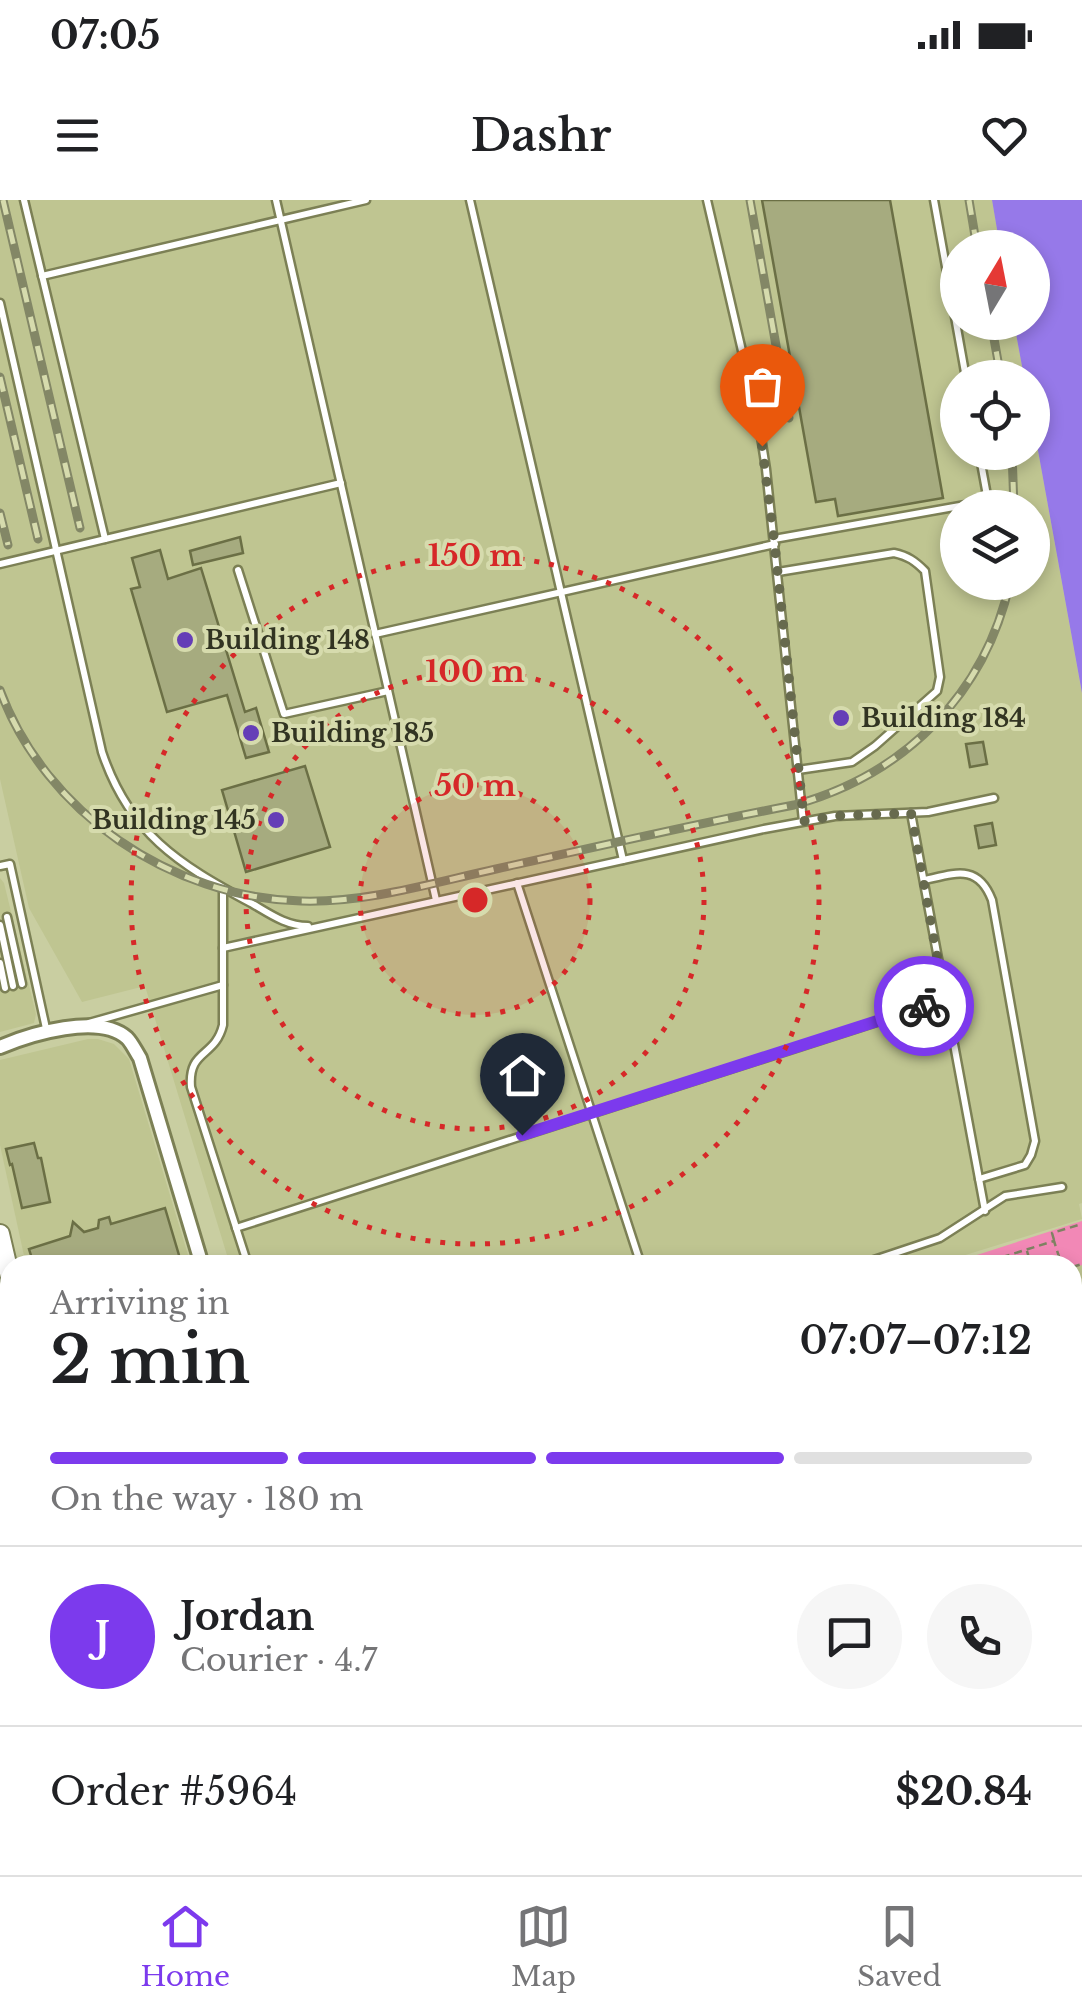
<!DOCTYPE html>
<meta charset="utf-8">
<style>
body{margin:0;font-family:"Libre Baskerville",serif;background:#f6f6f6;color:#202124;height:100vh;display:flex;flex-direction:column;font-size:38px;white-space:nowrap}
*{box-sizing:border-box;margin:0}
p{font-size:32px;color:#757577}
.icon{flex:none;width:55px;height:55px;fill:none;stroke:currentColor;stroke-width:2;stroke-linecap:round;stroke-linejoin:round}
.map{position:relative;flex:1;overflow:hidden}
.drawer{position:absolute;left:0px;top:1055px;width:1082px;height:620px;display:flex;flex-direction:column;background:#fff;border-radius:30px 30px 0 0;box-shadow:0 5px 15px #0003}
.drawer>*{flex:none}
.needle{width:65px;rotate:10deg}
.fabs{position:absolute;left:940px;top:30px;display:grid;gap:20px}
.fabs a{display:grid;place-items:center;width:110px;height:110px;border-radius:50%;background:#fff;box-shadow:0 5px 15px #0003;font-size:50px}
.pin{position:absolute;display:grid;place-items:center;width:85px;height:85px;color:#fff;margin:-102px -42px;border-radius:50% 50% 50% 0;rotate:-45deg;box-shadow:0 0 10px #0007}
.pin .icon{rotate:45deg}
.courier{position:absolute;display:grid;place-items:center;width:100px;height:100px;margin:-50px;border:8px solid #7c3aed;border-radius:50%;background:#fff;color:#222;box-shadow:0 2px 12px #0007}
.overview em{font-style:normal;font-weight:600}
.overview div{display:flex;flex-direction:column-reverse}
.overview{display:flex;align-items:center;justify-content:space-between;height:170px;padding:0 50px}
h1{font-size:65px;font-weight:600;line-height:75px}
.bar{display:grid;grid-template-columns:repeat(4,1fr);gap:15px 10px;align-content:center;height:120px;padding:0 50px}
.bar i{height:12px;border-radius:8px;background:#e0e0e0}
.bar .selected{background:#7c3aed}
.bar p{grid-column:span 4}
.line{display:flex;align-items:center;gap:25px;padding:0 50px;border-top:2px solid #e0e0e0}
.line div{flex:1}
.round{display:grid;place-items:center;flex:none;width:105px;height:105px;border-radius:52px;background:#f6f6f6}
.status{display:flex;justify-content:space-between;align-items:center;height:70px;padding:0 50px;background:#fff;direction:ltr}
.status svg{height:28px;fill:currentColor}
header{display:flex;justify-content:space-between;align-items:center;height:130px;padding:0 50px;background:#fff;font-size:45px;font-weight:600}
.menu{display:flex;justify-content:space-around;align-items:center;height:140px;border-top:2px solid #e0e0e0;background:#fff;font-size:28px;color:#757577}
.menu a{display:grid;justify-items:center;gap:5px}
.menu .selected{color:#7c3aed}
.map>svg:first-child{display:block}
.built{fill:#bfc591;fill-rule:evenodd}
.green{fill:#f288b6}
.water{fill:#9679e9}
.building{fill:#a6ab7f;stroke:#6b6f45;stroke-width:2.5}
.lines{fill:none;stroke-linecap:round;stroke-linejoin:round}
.service-casing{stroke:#7c8055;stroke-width:11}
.minor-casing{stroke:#7c8055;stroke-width:18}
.tertiary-casing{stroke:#7c8055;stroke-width:20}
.secondary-casing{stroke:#7c8055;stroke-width:22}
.path{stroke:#7e8262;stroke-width:2.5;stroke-dasharray:8 5;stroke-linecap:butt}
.service{stroke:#fff;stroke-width:6}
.minor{stroke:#fff;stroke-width:12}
.tertiary{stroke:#fff;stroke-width:15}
.secondary{stroke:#fff;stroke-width:18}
.rail-casing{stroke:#838766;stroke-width:9}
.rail{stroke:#d6dbad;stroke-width:5;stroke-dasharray:15;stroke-linecap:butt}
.done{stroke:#676a4e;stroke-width:10;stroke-dasharray:0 18}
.route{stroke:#7c3aed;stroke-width:12}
.ring{fill:none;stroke:#d62828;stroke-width:5;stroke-dasharray:5 10}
.poi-dot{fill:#653eb7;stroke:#d6dbad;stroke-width:4}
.labels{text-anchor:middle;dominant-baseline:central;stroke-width:8;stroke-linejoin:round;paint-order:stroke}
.poi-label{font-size:25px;font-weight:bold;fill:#323422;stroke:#d6dbad;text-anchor:start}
.centre{fill:#d62828;stroke:#d6dbad;stroke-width:5}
.ring-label{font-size:30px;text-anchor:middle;font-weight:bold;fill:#d62828;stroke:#d6dbad;stroke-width:8;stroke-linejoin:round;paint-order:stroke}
</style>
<div class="status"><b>07:05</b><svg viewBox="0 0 49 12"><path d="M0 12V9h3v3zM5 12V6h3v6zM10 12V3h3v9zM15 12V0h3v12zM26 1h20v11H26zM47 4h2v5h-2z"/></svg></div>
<header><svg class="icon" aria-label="menu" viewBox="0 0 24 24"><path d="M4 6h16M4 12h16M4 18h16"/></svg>Dashr<svg class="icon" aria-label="heart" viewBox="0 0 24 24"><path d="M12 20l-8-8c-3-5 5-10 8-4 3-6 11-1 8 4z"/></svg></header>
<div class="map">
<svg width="1082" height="1675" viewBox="0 0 1082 1675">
<rect width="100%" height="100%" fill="#c9cea1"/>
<g class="built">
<path d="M0 0H992L1000 47 958 48V122L1014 123 1024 177 958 178V252H1032L1033 223 1082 494V1003L1079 1004 1082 1019 933 1065H230L145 786 82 802 29 708 0 579ZM958 308H1032V382H958Z"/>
<polygon points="0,678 4,683 36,814 34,823 0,832"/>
<polygon points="88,839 98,839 114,844 129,859 191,1065 26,1065 0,945 0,860"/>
<polygon points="1082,1064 1082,1251 1072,1254 1072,1067"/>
<polygon points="0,1089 10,1134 10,1206 0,1209"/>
<polygon points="10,1520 10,1665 134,1665 136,1675 0,1675 0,1522"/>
<polygon points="170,1665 333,1665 301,1675 173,1675"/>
<polygon points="478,1665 738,1665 737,1675 447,1675"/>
</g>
<g class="green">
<polygon points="1082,1021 1082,1065 1073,1068 1072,1065 946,1065"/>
<polygon points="1082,1392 1082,1594 1072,1593 1072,1394"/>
</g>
<g class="water">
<polygon points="992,0 1082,0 1082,493 1033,223 1032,178 1024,177 1014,123 1032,122 1032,48 1000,47"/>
<polygon points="1082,1183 1082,1254 1074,1256 1073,1188"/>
</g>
<g class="building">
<polygon points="762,0 890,0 943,298 838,316 835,299 816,302"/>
<polygon points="240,337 243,353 193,365 190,351"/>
<polygon points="160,350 168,379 201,368 245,512 256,508 269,552 246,558 227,495 167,512 131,389 140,387 132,358"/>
<polygon points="983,542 987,564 970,567 966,544"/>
<polygon points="305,566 330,647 246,672 222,590"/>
<polygon points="992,623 996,645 979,648 975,626"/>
<polygon points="34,943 38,958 41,958 50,1002 22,1008 12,964 10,965 6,949"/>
<polygon points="165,1008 181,1062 172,1065 34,1065 29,1049 70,1036 73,1022 84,1032 98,1028 99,1020 109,1017 111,1024"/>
</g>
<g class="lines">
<defs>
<g id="service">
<polyline points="24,0 105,339"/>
<polyline points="276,0 436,700"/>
<polyline points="470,0 623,660"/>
<polyline points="707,0 759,224 766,269 803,621"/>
<polyline points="934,0 966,178"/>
<polyline points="42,76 366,0"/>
<path d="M0 103 102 552C129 633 178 664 251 703 270 714 286 726 308 726"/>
<polyline points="774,339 988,301 979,252"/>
<polyline points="0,364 341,283"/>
<polyline points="238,370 284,514 388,491"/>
<path d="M778 372 894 353C908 356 915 361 925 371L940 477 937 491 875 546 852 562 798 570"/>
<polyline points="375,434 775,344"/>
<polyline points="911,613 985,1011"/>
<polyline points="0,666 10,664 47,833"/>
<path d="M925 680C956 673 978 664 992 700L1035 941 1031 955 1025 965 979 979"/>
<polyline points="517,683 641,1065"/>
<path d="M223 689V825C215 858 188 849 191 887L248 1065"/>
<polyline points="7,717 22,784"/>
<polyline points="0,725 13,786"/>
<polyline points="223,748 764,629 835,616 928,612 994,598"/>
<polyline points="0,763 5,788"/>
<polyline points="89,823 223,785"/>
<polyline points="236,1028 945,800"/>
<polyline points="859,1065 940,1038 1005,996 1062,987"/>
<polyline points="554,1675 555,1665"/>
</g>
<g id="minor">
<path d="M0 847C30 834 99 813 127 838 132 843 136 852 140 858L202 1065"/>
<polyline points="0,1384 10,1381"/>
<polyline points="431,1675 462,1665"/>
<polyline points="748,1675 749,1665"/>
</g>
<polyline id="tertiary" points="335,1675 366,1666"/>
<g id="secondary">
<polyline points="0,1034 10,1077"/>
<polyline points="151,1665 153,1675"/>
</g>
</defs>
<use href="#service" class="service-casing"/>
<use href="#minor" class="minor-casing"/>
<use href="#tertiary" class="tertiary-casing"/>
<use href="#secondary" class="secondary-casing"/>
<g class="path">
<polyline points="1054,1040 1052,1033 1082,1024"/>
<polyline points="1027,1051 1031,1065"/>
<polyline points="977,1065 1054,1041 1061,1063 1054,1065"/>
<polyline points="1072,1067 1082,1064"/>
<polyline points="1072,1078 1082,1088"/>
<polyline points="1072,1155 1082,1138"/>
<polyline points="1072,1477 1074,1476"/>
<polyline points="1072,1514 1082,1511"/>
<polyline points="1072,1533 1082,1537"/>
<polyline points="0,1562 10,1553"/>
<polyline points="52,1675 51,1671 72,1665"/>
<polyline points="69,1675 85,1670"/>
</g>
<use href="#service" class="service"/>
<use href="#minor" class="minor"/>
<use href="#tertiary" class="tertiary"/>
<use href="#secondary" class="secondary"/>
<defs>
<g id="rail">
<polyline points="3,0 80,328"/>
<polyline points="750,0 789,218"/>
<polyline points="969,0 977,48"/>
<polyline points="991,122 1001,178"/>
<polyline points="0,177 38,339"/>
<polyline points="1012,252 1014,308"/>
<polyline points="0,313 8,345"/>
<path d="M0 490C45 613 172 698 301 701 367 703 432 683 496 669 596 647 695 624 794 605 904 575 985 495 1010 382"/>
</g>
</defs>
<use href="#rail" class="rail-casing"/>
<use href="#rail" class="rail"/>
</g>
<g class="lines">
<polyline class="done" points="762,246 774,339 804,621 835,616 911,613 945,800 924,806"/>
<polyline class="route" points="522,935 924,806"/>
</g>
<circle cx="475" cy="700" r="115" fill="#d62828" fill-opacity=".12"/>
<g class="ring">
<circle cx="475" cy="700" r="115"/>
<circle cx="475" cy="700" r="229"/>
<circle cx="475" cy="700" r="344"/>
</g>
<g class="poi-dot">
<circle cx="185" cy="440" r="10"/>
<circle cx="841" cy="518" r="10"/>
<circle cx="251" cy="533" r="10"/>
<circle cx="276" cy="620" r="10"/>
</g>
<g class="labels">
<g class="poi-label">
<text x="205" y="440">Building 148</text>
<text x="861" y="518">Building 184</text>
<text x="271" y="533">Building 185</text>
<text x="256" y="620" text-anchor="end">Building 145</text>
</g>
</g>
<circle cx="475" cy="700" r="15" class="centre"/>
<g class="ring-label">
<text x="475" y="366">150 m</text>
<text x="475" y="482">100 m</text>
<text x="475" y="596">50 m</text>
</g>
</svg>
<div class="fabs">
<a><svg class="needle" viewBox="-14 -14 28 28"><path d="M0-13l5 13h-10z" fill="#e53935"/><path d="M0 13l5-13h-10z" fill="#757577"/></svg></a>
<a><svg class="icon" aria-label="locate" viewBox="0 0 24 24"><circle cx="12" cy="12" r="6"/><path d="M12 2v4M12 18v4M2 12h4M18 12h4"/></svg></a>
<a><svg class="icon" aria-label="layers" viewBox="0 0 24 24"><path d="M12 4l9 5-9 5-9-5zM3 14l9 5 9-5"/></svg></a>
</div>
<div class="pin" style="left:762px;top:246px;background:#ea580c"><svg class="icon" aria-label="bag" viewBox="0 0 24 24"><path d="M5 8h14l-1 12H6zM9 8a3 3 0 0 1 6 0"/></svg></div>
<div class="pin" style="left:522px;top:935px;background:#1f2937"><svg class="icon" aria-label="home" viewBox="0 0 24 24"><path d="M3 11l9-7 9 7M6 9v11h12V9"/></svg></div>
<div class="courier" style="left:924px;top:806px"><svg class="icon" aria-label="bike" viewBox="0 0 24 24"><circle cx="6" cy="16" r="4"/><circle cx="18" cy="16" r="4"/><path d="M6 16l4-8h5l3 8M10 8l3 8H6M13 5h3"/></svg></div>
<section class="drawer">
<div class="overview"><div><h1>2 min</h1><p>Arriving in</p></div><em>07:07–07:12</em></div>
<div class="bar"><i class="selected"></i><i class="selected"></i><i class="selected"></i><i></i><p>On the way · 180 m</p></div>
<div class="line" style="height:180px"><b class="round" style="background:#7c3aed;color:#fff">J</b><div><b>Jordan</b><p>Courier · 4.7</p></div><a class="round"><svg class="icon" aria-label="chat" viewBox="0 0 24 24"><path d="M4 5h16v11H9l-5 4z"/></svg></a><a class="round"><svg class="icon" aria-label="phone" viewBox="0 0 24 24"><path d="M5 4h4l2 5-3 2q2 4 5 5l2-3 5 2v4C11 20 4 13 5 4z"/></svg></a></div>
<div class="line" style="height:130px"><div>Order #5964</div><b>$20.84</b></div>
</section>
</div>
<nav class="menu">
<a class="selected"><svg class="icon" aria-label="home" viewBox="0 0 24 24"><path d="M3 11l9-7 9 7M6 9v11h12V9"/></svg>Home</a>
<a><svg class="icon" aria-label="map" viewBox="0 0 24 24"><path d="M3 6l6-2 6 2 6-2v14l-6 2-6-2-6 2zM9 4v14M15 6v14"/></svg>Map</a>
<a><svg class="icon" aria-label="saved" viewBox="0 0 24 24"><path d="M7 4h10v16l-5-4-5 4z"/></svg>Saved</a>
</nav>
